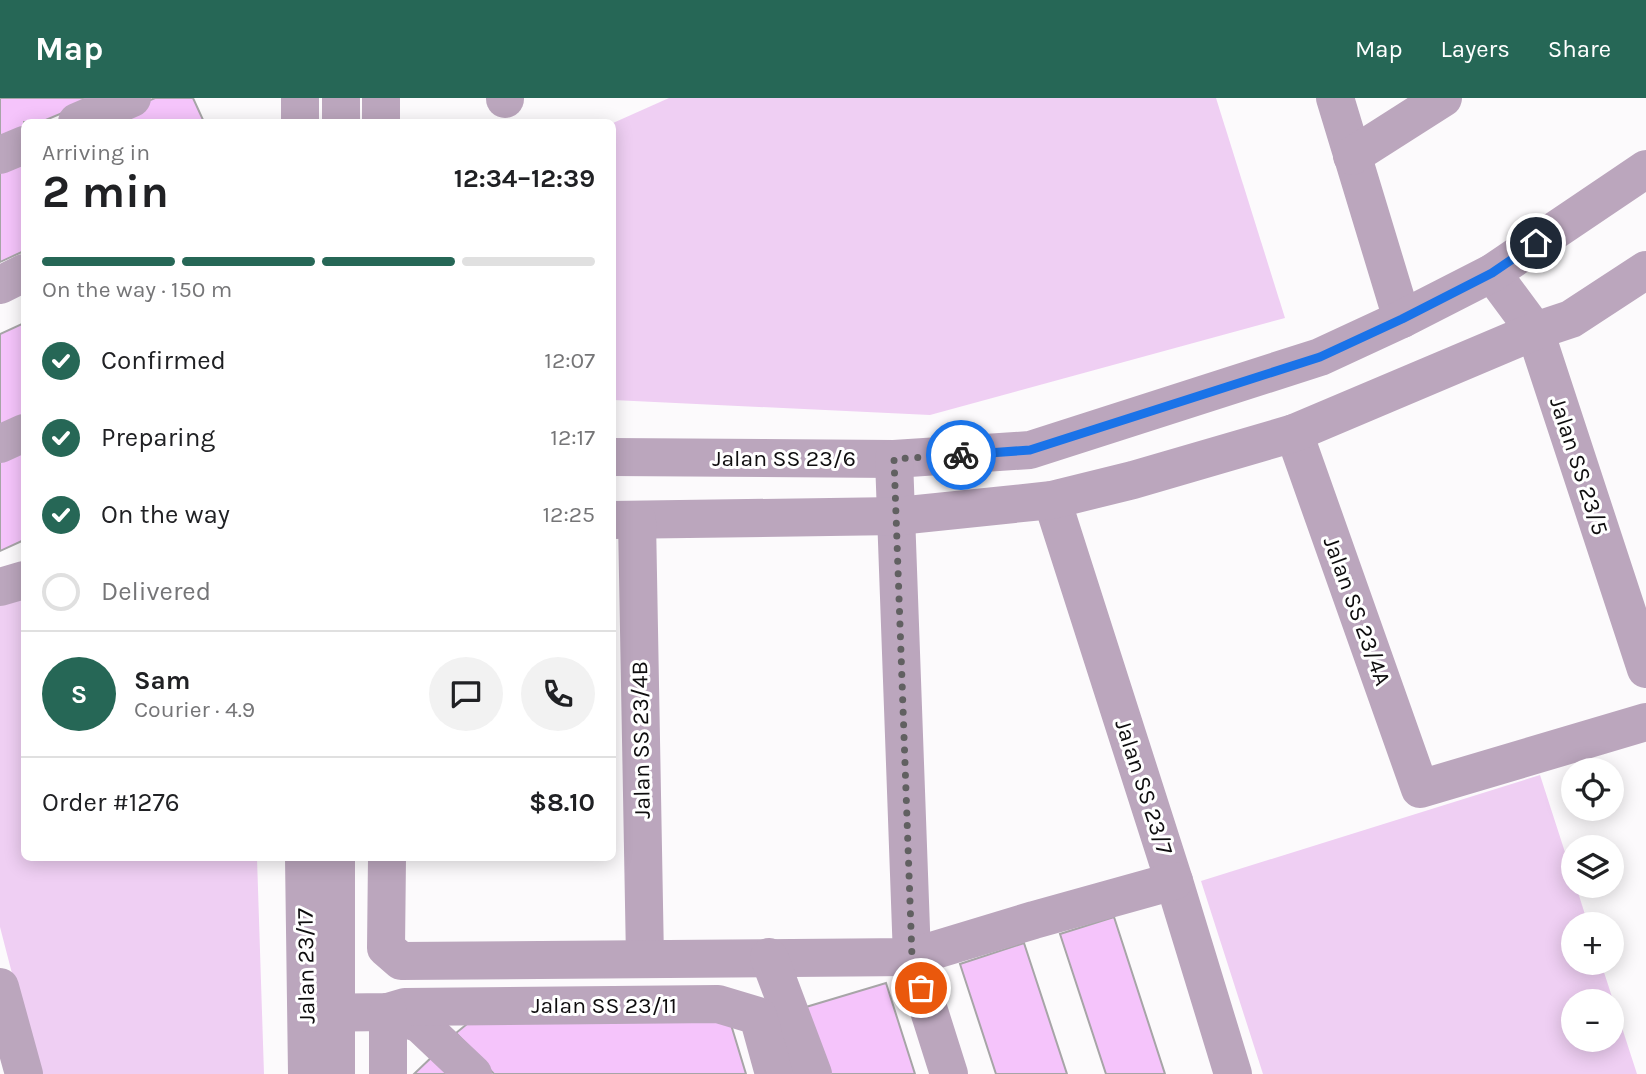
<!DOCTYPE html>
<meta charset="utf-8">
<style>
body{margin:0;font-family:Karla,sans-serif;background:#f2f2f2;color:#202124;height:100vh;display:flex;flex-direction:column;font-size:26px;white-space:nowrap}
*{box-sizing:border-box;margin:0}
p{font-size:23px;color:#757577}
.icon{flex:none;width:38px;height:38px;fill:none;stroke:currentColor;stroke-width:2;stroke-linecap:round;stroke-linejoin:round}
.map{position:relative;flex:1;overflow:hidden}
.details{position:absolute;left:21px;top:21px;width:595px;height:742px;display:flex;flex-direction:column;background:#fff;border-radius:10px;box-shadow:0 4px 18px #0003}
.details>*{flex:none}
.fabs{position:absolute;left:1561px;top:660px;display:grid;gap:14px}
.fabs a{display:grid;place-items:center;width:63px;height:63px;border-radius:50%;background:#fff;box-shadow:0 4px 18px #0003;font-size:35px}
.pin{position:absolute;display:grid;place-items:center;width:60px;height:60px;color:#fff;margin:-30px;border:4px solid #fff;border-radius:50%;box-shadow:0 2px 7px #0007}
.courier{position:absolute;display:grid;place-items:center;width:70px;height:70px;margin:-35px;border:5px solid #1a73e8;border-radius:50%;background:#fff;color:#222;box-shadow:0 2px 9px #0007}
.headline em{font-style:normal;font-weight:700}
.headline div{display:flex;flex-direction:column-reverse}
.headline{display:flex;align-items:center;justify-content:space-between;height:119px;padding:0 21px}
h1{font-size:46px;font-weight:700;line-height:52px}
.bar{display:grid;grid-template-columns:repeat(4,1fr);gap:10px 7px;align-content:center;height:84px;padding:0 21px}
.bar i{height:9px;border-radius:5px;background:#e0e0e0}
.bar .selected{background:#266756}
.bar p{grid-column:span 4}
.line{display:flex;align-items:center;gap:18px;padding:0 21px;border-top:2px solid #e0e0e0}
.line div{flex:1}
.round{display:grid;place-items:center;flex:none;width:74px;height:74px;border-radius:37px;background:#f2f2f2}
ol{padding:0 21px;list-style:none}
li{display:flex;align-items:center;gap:21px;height:77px}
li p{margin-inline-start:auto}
li .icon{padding:7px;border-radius:50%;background:#266756;color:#fff;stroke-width:4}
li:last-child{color:#757577}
li i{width:38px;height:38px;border:4px solid #e0e0e0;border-radius:50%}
header{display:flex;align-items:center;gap:42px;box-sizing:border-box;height:98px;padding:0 35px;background:#266756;color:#fff}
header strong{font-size:33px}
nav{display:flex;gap:38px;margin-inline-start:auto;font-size:24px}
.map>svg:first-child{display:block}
.green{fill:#efcff3;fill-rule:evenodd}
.building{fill:#f5c4fb;stroke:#a7a5a7;stroke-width:2}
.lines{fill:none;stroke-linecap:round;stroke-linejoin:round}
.minor{stroke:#bba6bd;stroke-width:38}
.done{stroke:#616061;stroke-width:7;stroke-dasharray:0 12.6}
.route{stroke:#1a73e8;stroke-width:9}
.labels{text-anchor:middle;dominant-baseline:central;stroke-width:6;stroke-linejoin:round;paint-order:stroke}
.street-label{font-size:23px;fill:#0e0d0e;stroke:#fff}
</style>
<header>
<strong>Map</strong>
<nav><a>Map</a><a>Layers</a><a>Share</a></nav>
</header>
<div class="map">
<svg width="1646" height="976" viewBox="0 0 1646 976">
<rect width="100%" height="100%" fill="#fcfafc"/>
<g class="green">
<polygon points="669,0 1216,0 1285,220 930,317 613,302 613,25"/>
<polygon points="24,501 24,760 257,760 264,976 38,976 0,829 0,508"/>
<path d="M1540 677 1573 779V788H1576L1588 826H1573V864L1601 865 1637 976H1263L1201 783ZM1573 903H1612V942H1573Z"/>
</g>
<g class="building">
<polygon points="0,0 98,0 41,24 24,24 24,32 0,42"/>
<polygon points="155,0 193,0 204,24 98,24"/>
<polygon points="24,56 24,153 0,164 0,66"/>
<polygon points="24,225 24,324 0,336 0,236"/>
<polygon points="24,343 24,442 0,453 0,355"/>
<polygon points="1114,819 1165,976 1106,976 1060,836"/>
<polygon points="1024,845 1067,976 996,976 960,866"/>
<polygon points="886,885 915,976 826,976 806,909"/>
<polygon points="478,917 729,920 746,976 494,976 456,935"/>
<polygon points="435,956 455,976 414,976"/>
</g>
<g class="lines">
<g class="minor">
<polyline points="381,0 381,24"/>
<polyline points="1335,0 1402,221"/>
<polyline points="505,1 505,0"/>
<polyline points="77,24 132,0"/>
<polyline points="300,24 300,0"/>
<polyline points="341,24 341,0"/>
<polyline points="0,57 24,47"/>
<polyline points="1352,58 1443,0"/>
<polyline points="1492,175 1535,233 1646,571"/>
<polyline points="0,187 24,175"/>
<polyline points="1294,335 1420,691 1646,624"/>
<polyline points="0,346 24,335"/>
<polyline points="612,359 894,361 1030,352 1320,259 1402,221 1492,175 1646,71"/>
<polyline points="894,361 912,859 949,976"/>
<polyline points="1052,402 1174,783 1233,976"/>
<polyline points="612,422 898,418 1052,402 1133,382 1294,335 1535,233 1571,221 1646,172"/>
<polyline points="637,422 645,861"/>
<polyline points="0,489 24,482"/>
<polyline points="304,760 307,976"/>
<polyline points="387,760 386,850 401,863 912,859 1034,822 1174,783"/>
<polyline points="769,859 813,976"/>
<polyline points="0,889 24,976"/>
<polyline points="388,914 420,926 473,976"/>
<polyline points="307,915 388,914 405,909 718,906 758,918 774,976"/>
<polyline points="336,976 336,760"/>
<polyline points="388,976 388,914"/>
</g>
</g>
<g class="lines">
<polyline class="done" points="921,890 912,859 894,361 961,357"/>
<polyline class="route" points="961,357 1030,352 1320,259 1402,221 1492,175 1536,145"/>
</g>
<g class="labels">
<g class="street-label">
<text x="784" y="360">Jalan SS 23/6</text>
<text transform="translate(1579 368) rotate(72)">Jalan SS 23/5</text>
<text transform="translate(1357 513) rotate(70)">Jalan SS 23/4A</text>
<text transform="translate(641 642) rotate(-91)">Jalan SS 23/4B</text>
<text transform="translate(1144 689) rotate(72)">Jalan SS 23/7</text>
<text transform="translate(306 868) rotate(-91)">Jalan 23/17</text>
<text x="604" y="907">Jalan SS 23/11</text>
</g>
</g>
</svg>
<div class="fabs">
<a><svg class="icon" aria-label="locate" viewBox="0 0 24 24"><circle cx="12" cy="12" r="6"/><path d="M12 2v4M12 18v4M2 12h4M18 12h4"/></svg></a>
<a><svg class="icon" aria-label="layers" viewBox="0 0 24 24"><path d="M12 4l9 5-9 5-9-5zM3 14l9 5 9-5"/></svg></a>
<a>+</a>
<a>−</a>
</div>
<div class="pin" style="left:921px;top:890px;background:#ea580c"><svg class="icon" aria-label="bag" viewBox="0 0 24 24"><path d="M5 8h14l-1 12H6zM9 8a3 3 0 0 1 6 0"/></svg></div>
<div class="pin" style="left:1536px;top:145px;background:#1f2937"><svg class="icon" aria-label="home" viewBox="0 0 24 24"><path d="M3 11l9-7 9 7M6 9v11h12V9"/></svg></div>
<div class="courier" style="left:961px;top:357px"><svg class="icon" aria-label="bike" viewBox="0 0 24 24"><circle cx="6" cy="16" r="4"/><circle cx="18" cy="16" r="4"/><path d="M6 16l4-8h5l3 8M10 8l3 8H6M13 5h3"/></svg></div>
<section class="details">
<div class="headline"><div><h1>2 min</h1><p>Arriving in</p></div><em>12:34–12:39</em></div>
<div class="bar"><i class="selected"></i><i class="selected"></i><i class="selected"></i><i></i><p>On the way · 150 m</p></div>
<ol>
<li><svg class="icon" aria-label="check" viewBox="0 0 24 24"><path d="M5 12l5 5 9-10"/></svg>Confirmed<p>12:07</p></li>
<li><svg class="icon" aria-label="check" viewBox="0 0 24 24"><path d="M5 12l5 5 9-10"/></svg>Preparing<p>12:17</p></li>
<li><svg class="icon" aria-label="check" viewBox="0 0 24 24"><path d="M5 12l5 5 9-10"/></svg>On the way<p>12:25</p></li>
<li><i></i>Delivered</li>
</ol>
<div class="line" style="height:126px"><b class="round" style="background:#266756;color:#fff">S</b><div><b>Sam</b><p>Courier · 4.9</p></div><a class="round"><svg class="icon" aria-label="chat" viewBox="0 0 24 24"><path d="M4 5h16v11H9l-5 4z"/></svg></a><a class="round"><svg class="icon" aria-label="phone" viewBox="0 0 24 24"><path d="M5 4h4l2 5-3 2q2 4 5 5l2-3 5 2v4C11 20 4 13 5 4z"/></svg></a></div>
<div class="line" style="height:91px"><div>Order #1276</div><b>$8.10</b></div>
</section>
</div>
